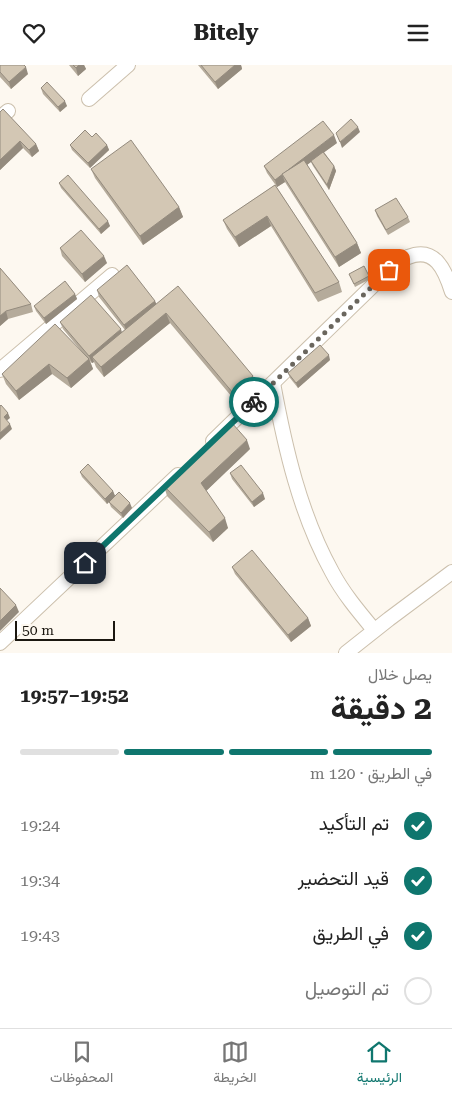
<!DOCTYPE html>
<html lang="ar">
<meta charset="utf-8">
<style>
body{margin:0;font-family:"Roboto Serif",Vazirmatn,serif;background:#f2f2f2;color:#222;direction:rtl;height:100vh;display:flex;flex-direction:column;font-size:19px;white-space:nowrap}
*{box-sizing:border-box;margin:0}
p{font-size:16px;color:#767676}
.icon{flex:none;width:28px;height:28px;fill:none;stroke:currentColor;stroke-width:2;stroke-linecap:round;stroke-linejoin:round}
.map{position:relative;height:588px;overflow:hidden;direction:ltr}
.sheet{display:flex;flex-direction:column;background:#fff;flex:1}
.sheet>*{flex:none}
.scale{position:absolute;left:15px;bottom:12px;width:100px;box-sizing:border-box;padding-left:5px;border:2px solid #1b1710;border-top:0;font-size:14px;line-height:18px;white-space:nowrap;color:#1b1710;-webkit-text-stroke:4px #fdf8f0;paint-order:stroke}
.pin{position:absolute;display:grid;place-items:center;width:42px;height:42px;color:#fff;margin:-21px;border-radius:10px;box-shadow:0 2px 8px #0006}
.courier{position:absolute;display:grid;place-items:center;width:50px;height:50px;margin:-25px;border:4px solid #0f766e;border-radius:50%;background:#fff;color:#222;box-shadow:0 1px 6px #0007}
.overview em{font-style:normal;font-weight:700}
.overview div{display:flex;flex-direction:column-reverse}
.overview{display:flex;align-items:center;justify-content:space-between;height:85px;padding:0 20px}
h1{font-size:32px;font-weight:700;line-height:38px}
.bar{display:grid;grid-template-columns:repeat(4,1fr);gap:8px 5px;align-content:center;height:60px;padding:0 20px}
.bar i{height:6px;border-radius:4px;background:#e0e0e0}
.bar .on{background:#0f766e}
.bar p{grid-column:span 4}
ol{padding:0 20px;list-style:none}
li{display:flex;align-items:center;gap:15px;height:55px}
li p{margin-inline-start:auto}
li .icon{padding:5px;border-radius:50%;background:#0f766e;color:#fff;stroke-width:4}
li:last-child{color:#767676}
li i{width:28px;height:28px;border:2px solid #e0e0e0;border-radius:50%}
header{display:flex;justify-content:space-between;align-items:center;height:65px;padding:0 20px;background:#fff;font-size:22px;font-weight:700}
.dock{display:flex;justify-content:space-around;align-items:center;height:70px;border-top:1px solid #e0e0e0;background:#fff;font-size:14px;color:#767676}
.dock a{display:grid;justify-items:center;gap:2px}
.dock .on{color:#0f766e}
.map>svg:first-child{display:block}
.lines{fill:none;stroke-linecap:round;stroke-linejoin:round}
.street-casing{stroke:#ccc0ad;stroke-width:16}
.street{stroke:#fff;stroke-width:14}
.wall{fill:#b5ab9b}
.shaded-wall{fill:#948b7e}
.building{fill:#d3c7b4;stroke:#948b7e}
.done{stroke:#6a665e;stroke-width:5;stroke-dasharray:0 9}
.route{stroke:#0f766e;stroke-width:6}
</style>
<header><svg class="icon" aria-label="menu" viewBox="0 0 24 24"><path d="M4 6h16M4 12h16M4 18h16"/></svg>Bitely<svg class="icon" aria-label="heart" viewBox="0 0 24 24"><path d="M12 20l-8-8c-3-5 5-10 8-4 3-6 11-1 8 4z"/></svg></header>
<div class="map">
<svg width="452" height="588" viewBox="0 0 452 588">
<rect width="100%" height="100%" fill="#fdf8f0"/>
<g class="lines">
<defs>
<g id="street">
<polyline points="89,34 128,0"/>
<polyline points="0,53 8,46"/>
<polyline points="0,305 112,210"/>
<path d="M273 318C285 383 300 449 332 507 343 528 359 547 374 565"/>
<path d="M213 376 389 205C395 201 401 194 408 192 435 181 445 205 452 227"/>
<polyline points="0,578 178,410"/>
<polyline points="346,588 389,554 452,507"/>
</g>
</defs>
<use href="#street" class="street-casing"/>
<use href="#street" class="street"/>
</g>
<g class="wall">
<polygon points="0,0 28,9 11,24 0,12"/>
<polygon points="69,0 84,0 86,4 78,11"/>
<polygon points="198,0 241,0 242,4 218,24"/>
<polygon points="41,23 67,41 60,47 43,29"/>
<polygon points="0,47 36,79 39,86 32,92 23,83 0,105"/>
<polygon points="92,72 107,80 109,85 90,103 72,85 70,80"/>
<polygon points="337,78 324,87 334,101 336,106 329,125 313,101 311,97 307,100 357,178 361,188 339,202 285,117 277,122 267,108 264,101"/>
<polygon points="91,104 179,142 183,152 143,180 95,113"/>
<polygon points="59,118 110,161 101,169 61,123"/>
<polygon points="275,120 339,217 342,227 318,237 271,161 239,182 227,164 223,155"/>
<polygon points="375,145 408,152 410,157 388,170 377,151"/>
<polygon points="60,183 107,198 85,217 62,191"/>
<polygon points="0,203 31,239 33,247 8,254 0,261"/>
<polygon points="349,209 369,211 370,214 355,222"/>
<polygon points="97,225 155,236 156,239 257,321 237,338 170,258 104,312 96,302 94,297 92,298 90,296 93,304 71,323 52,309 19,335 6,319 2,309 82,287 63,264 60,257 122,267 125,265 99,232"/>
<polygon points="75,229 77,234 46,259 36,246 34,241"/>
<polygon points="330,295 298,323 290,313 288,308"/>
<polygon points="250,384 206,426 228,463 213,477 167,431 164,421"/>
<polygon points="80,407 113,426 115,431 132,443 123,453 111,442 109,437 111,435 107,439 82,412"/>
<polygon points="230,408 265,434 254,442 232,414"/>
<polygon points="232,502 308,553 311,561 291,577 235,509"/>
</g>
<g class="shaded-wall">
<polygon points="79,0 84,0 86,4 78,11 76,3"/>
<polygon points="235,0 241,0 242,4 218,24 215,17"/>
<polygon points="26,2 28,9 11,24 9,17"/>
<polygon points="65,36 67,41 60,47 58,42"/>
<polygon points="358,62 360,67 342,83 340,77"/>
<polygon points="334,70 337,78 286,115 282,109"/>
<polygon points="20,76 23,83 0,105 0,95"/>
<polygon points="36,79 39,86 32,92 29,85"/>
<polygon points="107,80 109,85 90,103 88,98"/>
<polygon points="334,101 336,106 329,125 327,120"/>
<polygon points="282,109 285,117 277,122 275,115"/>
<polygon points="179,142 183,152 143,180 140,171"/>
<polygon points="267,151 271,161 239,182 235,172"/>
<polygon points="108,156 110,161 101,169 99,164"/>
<polygon points="357,178 361,188 339,202 335,192"/>
<polygon points="104,191 107,198 85,217 82,209"/>
<polygon points="75,229 77,234 46,259 44,253"/>
<polygon points="155,236 158,243 127,267 124,260"/>
<polygon points="6,246 8,254 0,261 0,251"/>
<polygon points="166,248 170,258 104,312 101,302"/>
<polygon points="121,264 123,271 92,292 94,297 92,298 89,291"/>
<polygon points="329,290 330,295 298,323 296,318"/>
<polygon points="89,294 93,304 71,323 67,313"/>
<polygon points="49,299 52,309 19,335 16,326"/>
<polygon points="253,311 257,321 237,338 233,328"/>
<polygon points="8,348 10,353 5,357 4,352"/>
<polygon points="10,359 12,364 0,375 0,368"/>
<polygon points="247,375 250,384 204,428 201,418"/>
<polygon points="113,426 115,431 107,439 105,434"/>
<polygon points="263,428 265,434 254,442 252,437"/>
<polygon points="130,438 132,443 123,453 121,448"/>
<polygon points="225,453 228,463 213,477 209,467"/>
<polygon points="16,540 19,547 0,566 0,556"/>
<polygon points="308,553 311,561 291,577 288,570"/>
</g>
<g class="building">
<polygon points="0,0 24,0 26,2 9,17 0,7"/>
<polygon points="73,0 79,0 76,3"/>
<polygon points="201,0 235,0 215,17"/>
<polygon points="47,17 65,36 58,42 41,23"/>
<polygon points="3,44 36,79 29,85 20,76 0,95 0,47"/>
<polygon points="351,54 358,62 340,77 336,68"/>
<polygon points="323,56 334,70 275,115 264,101"/>
<polygon points="85,65 92,72 96,68 107,80 88,98 70,80"/>
<polygon points="131,75 179,142 140,171 91,104"/>
<polygon points="323,87 334,101 327,120 311,96"/>
<polygon points="304,95 357,178 335,192 282,109"/>
<polygon points="68,110 108,156 99,164 59,118"/>
<polygon points="275,120 339,217 315,228 267,151 235,172 223,155"/>
<polygon points="396,133 408,152 386,165 375,145"/>
<polygon points="81,165 104,191 82,209 60,183"/>
<polygon points="127,200 155,236 124,260 97,225"/>
<polygon points="364,201 369,211 354,219 349,209"/>
<polygon points="0,203 31,239 6,246 0,251"/>
<polygon points="65,216 75,229 44,253 34,241"/>
<polygon points="178,221 253,311 233,328 166,248 101,302 92,292"/>
<polygon points="91,230 121,264 89,291 60,257"/>
<polygon points="55,259 89,294 67,313 49,299 16,326 2,309"/>
<polygon points="320,280 329,290 296,318 288,308"/>
<polygon points="1,340 8,348 4,352 10,359 0,368 0,341"/>
<polygon points="232,358 247,375 201,418 225,453 209,467 164,421"/>
<polygon points="88,399 113,426 105,434 80,407"/>
<polygon points="241,400 263,428 252,437 230,408"/>
<polygon points="119,427 130,438 121,448 109,437"/>
<polygon points="252,485 308,553 288,570 232,502"/>
<polygon points="0,523 16,540 0,556"/>
</g>
<g class="lines">
<polyline class="done" points="254,337 389,205"/>
<polyline class="route" points="85,498 254,337"/>
</g>
</svg>
<div class="scale">50 m</div>
<div class="pin" style="left:389px;top:205px;background:#ea580c"><svg class="icon" aria-label="bag" viewBox="0 0 24 24"><path d="M5 8h14l-1 12H6zM9 8a3 3 0 0 1 6 0"/></svg></div>
<div class="pin" style="left:85px;top:498px;background:#1f2937"><svg class="icon" aria-label="home" viewBox="0 0 24 24"><path d="M3 11l9-7 9 7M6 9v11h12V9"/></svg></div>
<div class="courier" style="left:254px;top:337px"><svg class="icon" aria-label="bike" viewBox="0 0 24 24"><circle cx="6" cy="16" r="4"/><circle cx="18" cy="16" r="4"/><path d="M6 16l4-8h5l3 8M10 8l3 8H6M13 5h3"/></svg></div>
</div>
<section class="sheet">
<div class="overview"><div><h1>2 دقيقة</h1><p>يصل خلال</p></div><em>19:52–19:57</em></div>
<div class="bar"><i class="on"></i><i class="on"></i><i class="on"></i><i></i><p>في الطريق · 120 m</p></div>
<ol>
<li><svg class="icon" aria-label="check" viewBox="0 0 24 24"><path d="M5 12l5 5 9-10"/></svg>تم التأكيد<p>19:24</p></li>
<li><svg class="icon" aria-label="check" viewBox="0 0 24 24"><path d="M5 12l5 5 9-10"/></svg>قيد التحضير<p>19:34</p></li>
<li><svg class="icon" aria-label="check" viewBox="0 0 24 24"><path d="M5 12l5 5 9-10"/></svg>في الطريق<p>19:43</p></li>
<li><i></i>تم التوصيل</li>
</ol>
</section>
<nav class="dock">
<a class="on"><svg class="icon" aria-label="home" viewBox="0 0 24 24"><path d="M3 11l9-7 9 7M6 9v11h12V9"/></svg>الرئيسية</a>
<a><svg class="icon" aria-label="map" viewBox="0 0 24 24"><path d="M3 6l6-2 6 2 6-2v14l-6 2-6-2-6 2zM9 4v14M15 6v14"/></svg>الخريطة</a>
<a><svg class="icon" aria-label="saved" viewBox="0 0 24 24"><path d="M7 4h10v16l-5-4-5 4z"/></svg>المحفوظات</a>
</nav>
